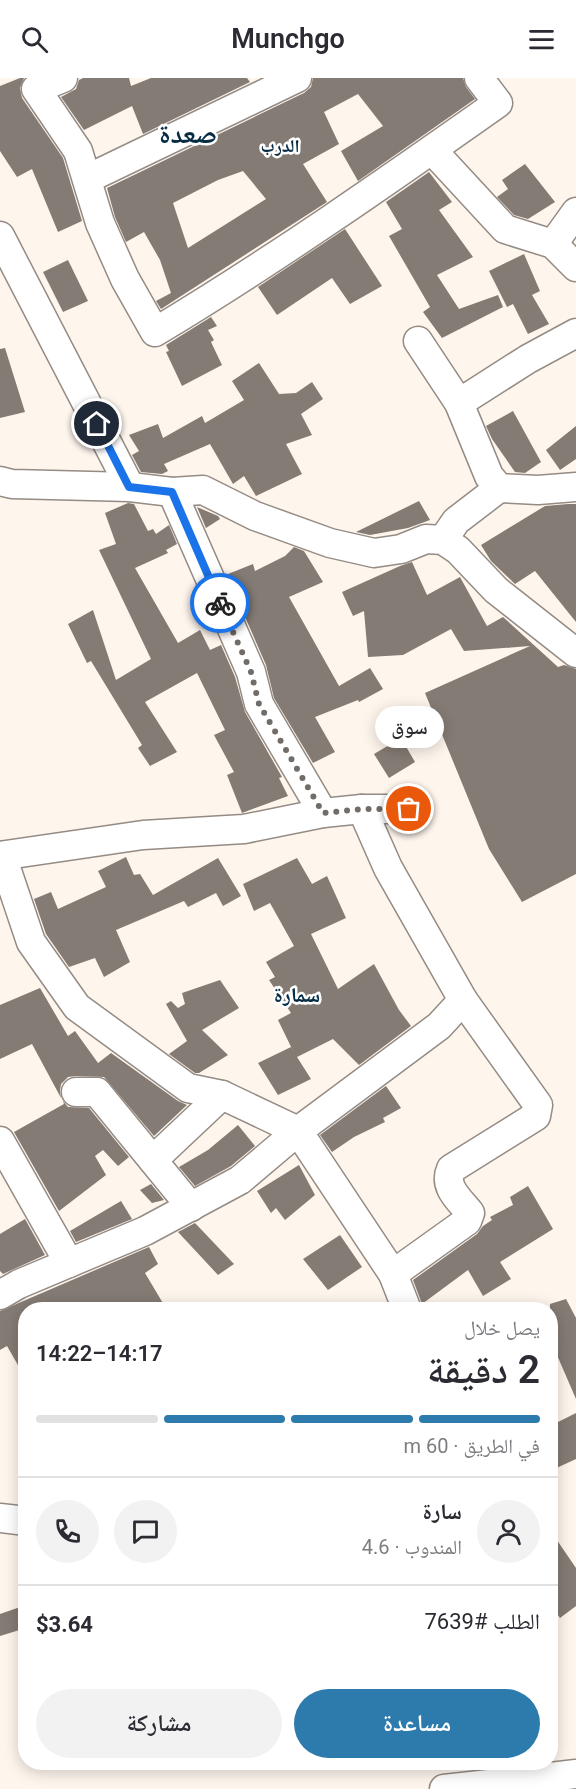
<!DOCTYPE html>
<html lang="ar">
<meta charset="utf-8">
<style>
body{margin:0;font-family:Roboto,"Noto Naskh Arabic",sans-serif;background:#f2f2f3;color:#2b2b33;direction:rtl;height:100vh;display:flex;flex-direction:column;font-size:22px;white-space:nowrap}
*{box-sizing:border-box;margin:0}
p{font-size:20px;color:#7c7c81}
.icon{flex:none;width:33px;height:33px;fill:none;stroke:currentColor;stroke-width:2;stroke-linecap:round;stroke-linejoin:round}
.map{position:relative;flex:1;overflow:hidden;direction:ltr}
.side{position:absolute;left:18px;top:1224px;width:540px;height:468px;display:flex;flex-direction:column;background:#fff;border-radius:24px;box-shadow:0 3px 15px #0003;direction:rtl}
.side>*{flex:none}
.pin{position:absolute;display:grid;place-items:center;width:51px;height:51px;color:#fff;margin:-26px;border:3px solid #fff;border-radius:50%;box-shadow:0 2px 6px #0007}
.courier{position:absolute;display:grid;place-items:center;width:60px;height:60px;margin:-30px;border:4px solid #1a73e8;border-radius:50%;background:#fff;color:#222;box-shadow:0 2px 8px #0007}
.bubble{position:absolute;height:42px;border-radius:21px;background:#fff;box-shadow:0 3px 15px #0003;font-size:20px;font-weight:600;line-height:42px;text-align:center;direction:rtl}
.summary em{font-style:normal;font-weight:600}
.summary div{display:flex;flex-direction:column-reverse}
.summary{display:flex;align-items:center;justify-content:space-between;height:102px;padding:0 18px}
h1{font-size:39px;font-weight:600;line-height:45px}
.bar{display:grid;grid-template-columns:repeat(4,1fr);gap:9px 6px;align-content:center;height:72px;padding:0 18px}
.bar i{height:8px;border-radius:4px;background:#e1e1e2}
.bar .selected{background:#2d7aac}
.bar p{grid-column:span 4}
.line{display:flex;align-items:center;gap:15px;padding:0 18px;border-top:2px solid #e1e1e2}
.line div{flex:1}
.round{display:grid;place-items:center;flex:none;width:63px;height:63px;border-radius:32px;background:#f2f2f3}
.cta{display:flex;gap:12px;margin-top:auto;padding:12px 18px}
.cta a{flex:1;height:69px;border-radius:36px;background:#2d7aac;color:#fff;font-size:24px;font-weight:600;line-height:69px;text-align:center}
.cta a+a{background:#f2f2f3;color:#2b2b33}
header{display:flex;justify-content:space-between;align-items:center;height:78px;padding:0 18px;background:#fff;font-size:27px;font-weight:600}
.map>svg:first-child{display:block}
.building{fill:#847b74;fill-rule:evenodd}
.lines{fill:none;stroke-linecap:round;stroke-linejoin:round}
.minor-casing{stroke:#948b84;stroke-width:31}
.minor{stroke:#fff;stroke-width:28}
.done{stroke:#716c67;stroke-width:6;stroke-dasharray:0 10.8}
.route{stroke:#1a73e8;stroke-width:8}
.labels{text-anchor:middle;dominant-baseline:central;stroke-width:5;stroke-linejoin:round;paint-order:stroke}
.quarter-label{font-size:18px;font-weight:bold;fill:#062c44;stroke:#fff}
.district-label{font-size:21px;font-weight:bold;fill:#062c44;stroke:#fff}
.town-label{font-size:27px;font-weight:bold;fill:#062c44;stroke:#fff}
</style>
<header><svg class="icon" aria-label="menu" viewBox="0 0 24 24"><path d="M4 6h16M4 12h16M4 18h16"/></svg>Munchgo<svg class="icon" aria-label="search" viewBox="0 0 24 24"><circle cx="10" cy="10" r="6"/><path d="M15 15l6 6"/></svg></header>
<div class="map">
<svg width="576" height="1711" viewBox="0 0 576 1711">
<rect width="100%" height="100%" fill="#fef5ed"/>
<g class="building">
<polygon points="20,0 24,0 20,10 22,20 63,80 82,143 58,154 32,91 17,99 0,73 0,8"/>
<polygon points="83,0 129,0 131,8 151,0 247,0 250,4 143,56 132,28 84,52 61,19 76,11 79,2"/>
<path d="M313 0H463L466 9 475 21 358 103 341 73 383 48 358 16 324 34 339 66 303 86 327 124 161 231 156 223 171 215 160 182 144 154 126 164 115 139 107 110 304 15 311 9ZM243 93 266 121 188 170 173 125 218 102Z"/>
<polygon points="525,86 555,124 528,141 514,137 497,119 508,111 502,102"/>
<polygon points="429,94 452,124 439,132 473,179 437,197 459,231 498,217 503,229 442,260 423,234 430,229 389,158 402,151 386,124"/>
<polygon points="345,151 382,208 350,226 332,200 277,237 258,209"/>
<polygon points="524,176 540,213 532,217 549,246 528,256 513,226 507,229 489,193"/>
<polygon points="68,182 88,223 63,234 43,194"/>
<polygon points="211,239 217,248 208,252 214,262 211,264 222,287 182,308 166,274 169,273 166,267"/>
<polygon points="5,270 25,334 0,340 0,271"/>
<polygon points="259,285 279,316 296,315 312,304 323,321 301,336 312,357 286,366 302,396 256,418 244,398 233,406 210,366 164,386 168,393 162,396 141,394 132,377 139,373 129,357 158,346 163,360 202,338 205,345 244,322 232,303"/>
<polygon points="513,333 541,384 525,395 515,394 492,361 486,348"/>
<polygon points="576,348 576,381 560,392 546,372"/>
<polygon points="419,423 430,442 408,450 370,457 356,454"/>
<polygon points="128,425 134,426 148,453 153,451 156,456 169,447 177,466 166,472 168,475 135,490 178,565 200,552 210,572 221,567 235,599 245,634 282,699 279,700 288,718 242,735 227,697 234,694 214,657 225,652 197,595 145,624 177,674 150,688 138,670 142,667 91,583 87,585 68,546 93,532 116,602 151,581 99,472 116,466 105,435"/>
<polygon points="568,426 576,426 576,544 535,493 515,506 491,483 481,467 545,428"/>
<polygon points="197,429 218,438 220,441 206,450"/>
<polygon points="294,469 304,473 323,504 289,519 339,608 370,590 383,611 359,624 358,622 315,639 335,674 313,685 274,620 266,587 232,509 235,507 228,496 253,486 255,493 285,478"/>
<polygon points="412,484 427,517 460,499 487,548 503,539 558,589 564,587 576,591 576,796 522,824 489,771 425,615 530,568 464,573 451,551 403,577 368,579 364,533 353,538 342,514 400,488"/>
<polygon points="401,660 415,684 389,700 374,676"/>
<polygon points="126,779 134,797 140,796 153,817 218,780 241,818 223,828 216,815 188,829 184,823 116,852 130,884 104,899 95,880 69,889 46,856 34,821 51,814 58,831 106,809 98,793"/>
<polygon points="297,780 312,806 327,798 346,840 311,856 338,911 374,886 399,932 411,948 359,987 333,961 297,979 311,1001 278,1017 258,985 291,969 294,975 278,942 291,935 269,902 275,899 266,884 294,868 270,825 254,833 243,806"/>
<polygon points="220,902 239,930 202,952 228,977 199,995 195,995 169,976 187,963 166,926 171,923 178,930 185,926 182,915"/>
<polygon points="40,910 68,958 75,953 98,985 111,975 178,1023 187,1027 154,1058 104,999 76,998 68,999 61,1006 60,1013 61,1020 32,966 0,981 0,927"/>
<polygon points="386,1008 401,1030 383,1040 385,1044 354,1059 332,1074 320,1057"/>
<polygon points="63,1023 68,1029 89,1030 129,1079 118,1088 103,1072 95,1078 106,1097 59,1133 14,1054 64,1026"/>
<polygon points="238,1047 255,1068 231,1088 195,1108 179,1089 208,1072"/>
<polygon points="299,1087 315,1117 285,1142 276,1130 271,1135 257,1113"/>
<polygon points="151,1106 164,1122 152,1125 140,1112"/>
<polygon points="528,1108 553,1151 500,1184 511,1201 483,1218 468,1192 422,1226 413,1202 477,1156 483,1148 492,1142 490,1139 513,1127 510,1119"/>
<polygon points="121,1123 132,1141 76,1164 70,1153"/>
<polygon points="25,1141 45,1177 3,1196 0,1193 0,1156"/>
<polygon points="195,1145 234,1186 218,1197 178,1154"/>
<polygon points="340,1157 362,1189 328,1212 303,1181"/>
<polygon points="149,1169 158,1186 145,1195 167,1232 26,1232 26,1301 7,1268 0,1272 0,1233"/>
<polygon points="566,1221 576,1240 576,1321 550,1261 550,1226"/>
<polygon points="576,1335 576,1381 550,1393 550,1348"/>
<polygon points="550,1452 576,1490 576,1528 560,1540 550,1526"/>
<polygon points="26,1527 26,1550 0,1558 0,1536"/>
</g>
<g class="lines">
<defs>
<g id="minor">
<path d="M63 0 36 11 78 73 100 145 125 201 155 254C273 183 386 104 498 25L479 0"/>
<polyline points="432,72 505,151 553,166 576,189"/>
<polyline points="87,101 297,0"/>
<polyline points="0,158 130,409"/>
<polyline points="553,166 576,134"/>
<polyline points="418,263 459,325 489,398 499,410 538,412 576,409"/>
<polyline points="459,325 528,281 576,255"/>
<polyline points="0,403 12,406 130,409 172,414 203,412 255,438 330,465 374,475 401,471 426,461 443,462 458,472 496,512 576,575"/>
<polyline points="172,414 251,594 259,626 323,735"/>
<polyline points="443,462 456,443 499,410"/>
<polyline points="0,778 143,757 244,751 323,735 362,731 409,731"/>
<polyline points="2,778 31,864 77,929 188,1010 222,1017 298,1053 393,1196 407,1232"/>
<polyline points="76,1014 97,1014 191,1129"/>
<polyline points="0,1063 69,1185"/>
<polyline points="153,1082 222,1017"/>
<path d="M393 1196 467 1143 470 1135C459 1121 443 1109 451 1091L536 1038 538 1027 463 922"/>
<polyline points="0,1217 19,1206 145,1153 240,1102 298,1053 439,948 463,922 388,790 362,731"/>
<polyline points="0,1440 26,1443"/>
<polyline points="444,1711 576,1696"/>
</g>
</defs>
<use href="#minor" class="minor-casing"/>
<use href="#minor" class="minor"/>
</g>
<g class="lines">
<polyline class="done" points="220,525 251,594 259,626 323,735 362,731 409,731"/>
<polyline class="route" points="97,346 129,409 172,414 220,525"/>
</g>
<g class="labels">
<g class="quarter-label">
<text x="280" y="67">الدرب</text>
</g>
<g class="district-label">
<text x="297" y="917">سمارة</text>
</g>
<g class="town-label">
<text x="188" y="56">صعدة</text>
</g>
</g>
</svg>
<div class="pin" style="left:409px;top:731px;background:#ea580c"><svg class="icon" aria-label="bag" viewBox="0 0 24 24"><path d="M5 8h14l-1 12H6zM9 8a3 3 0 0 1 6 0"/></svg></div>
<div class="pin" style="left:97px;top:346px;background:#1f2937"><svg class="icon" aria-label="home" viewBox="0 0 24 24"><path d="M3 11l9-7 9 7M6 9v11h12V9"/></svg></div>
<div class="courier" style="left:220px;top:525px"><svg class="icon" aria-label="bike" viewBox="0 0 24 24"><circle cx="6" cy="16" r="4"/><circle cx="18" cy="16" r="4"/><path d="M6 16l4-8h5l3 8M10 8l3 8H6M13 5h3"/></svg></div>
<div class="bubble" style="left:375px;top:628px;width:69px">سوق</div>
<section class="side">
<div class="summary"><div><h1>2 دقيقة</h1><p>يصل خلال</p></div><em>14:17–14:22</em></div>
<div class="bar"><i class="selected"></i><i class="selected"></i><i class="selected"></i><i></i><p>في الطريق · 60 m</p></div>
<div class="line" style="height:108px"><a class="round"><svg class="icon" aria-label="person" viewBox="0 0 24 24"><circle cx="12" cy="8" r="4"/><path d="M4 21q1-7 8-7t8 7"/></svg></a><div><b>سارة</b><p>المندوب · 4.6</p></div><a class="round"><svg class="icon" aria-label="chat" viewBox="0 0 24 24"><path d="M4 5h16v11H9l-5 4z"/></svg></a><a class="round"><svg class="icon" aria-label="phone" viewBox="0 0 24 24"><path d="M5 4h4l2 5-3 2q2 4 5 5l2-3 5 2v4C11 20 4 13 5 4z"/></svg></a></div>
<div class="line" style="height:78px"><div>الطلب #7639</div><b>$3.64</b></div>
<div class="cta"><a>مساعدة</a><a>مشاركة</a></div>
</section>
</div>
